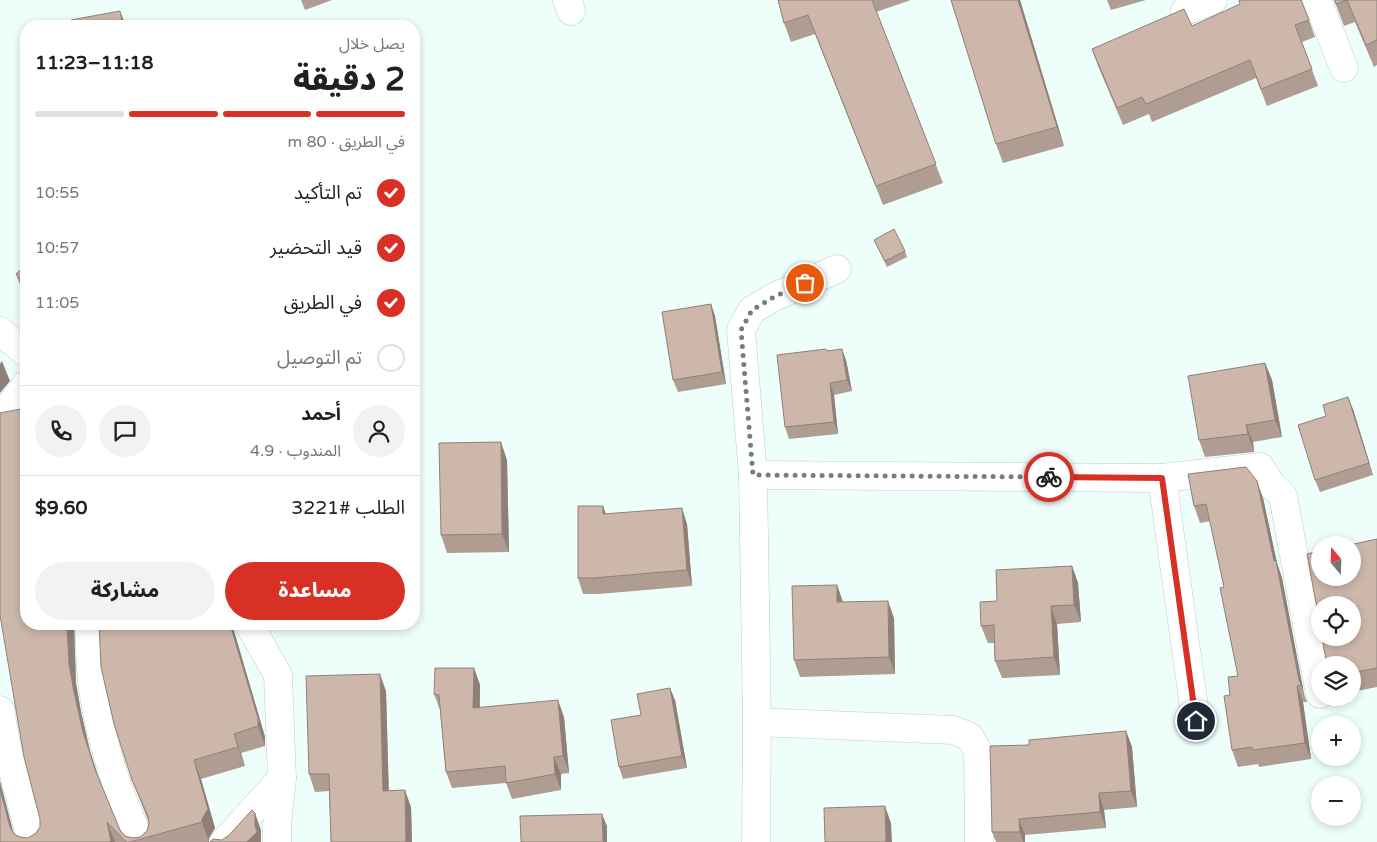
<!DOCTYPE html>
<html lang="ar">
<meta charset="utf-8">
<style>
body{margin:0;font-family:"Varela Round","Noto Sans Arabic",sans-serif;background:#f2f2f2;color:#202124;direction:rtl;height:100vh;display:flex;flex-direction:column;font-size:19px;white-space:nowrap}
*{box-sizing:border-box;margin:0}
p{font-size:16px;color:#757577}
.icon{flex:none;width:28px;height:28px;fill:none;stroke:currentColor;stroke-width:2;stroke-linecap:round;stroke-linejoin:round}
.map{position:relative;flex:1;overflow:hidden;direction:ltr}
.panel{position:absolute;left:20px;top:20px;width:400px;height:610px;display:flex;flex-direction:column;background:#fff;border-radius:20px;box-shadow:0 2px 8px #0003;direction:rtl}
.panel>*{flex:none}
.needle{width:32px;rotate:341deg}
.fabs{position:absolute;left:1311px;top:536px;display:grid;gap:10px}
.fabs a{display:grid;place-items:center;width:50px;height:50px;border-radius:50%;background:#fff;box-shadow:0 2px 8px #0003;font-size:25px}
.pin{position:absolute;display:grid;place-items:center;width:42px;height:42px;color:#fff;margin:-21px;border:2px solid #fff;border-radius:50%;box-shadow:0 1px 5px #0007}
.courier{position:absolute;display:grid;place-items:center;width:50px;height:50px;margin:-25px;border:4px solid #d93025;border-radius:50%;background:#fff;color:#222;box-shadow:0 1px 6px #0007}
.overview em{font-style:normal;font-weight:800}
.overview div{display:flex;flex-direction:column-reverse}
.overview{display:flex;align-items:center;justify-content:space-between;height:85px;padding:0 15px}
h1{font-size:32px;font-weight:800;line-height:38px}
.bar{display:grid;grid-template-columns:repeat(4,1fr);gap:8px 5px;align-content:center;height:60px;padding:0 15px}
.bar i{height:6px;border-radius:4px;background:#e0e0e0}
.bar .current{background:#d93025}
.bar p{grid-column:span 4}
.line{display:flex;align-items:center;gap:12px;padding:0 15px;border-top:1px solid #e0e0e0}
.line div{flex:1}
.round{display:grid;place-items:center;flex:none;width:52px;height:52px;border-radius:26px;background:#f2f2f2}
ol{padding:0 15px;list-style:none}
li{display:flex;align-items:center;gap:15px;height:55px}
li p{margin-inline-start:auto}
li .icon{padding:5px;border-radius:50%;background:#d93025;color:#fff;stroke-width:4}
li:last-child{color:#757577}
li i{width:28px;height:28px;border:2px solid #e0e0e0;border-radius:50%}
.action{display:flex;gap:10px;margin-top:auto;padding:10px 15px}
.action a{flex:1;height:58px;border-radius:30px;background:#d93025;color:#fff;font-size:20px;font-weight:800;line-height:58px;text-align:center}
.action a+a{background:#f2f2f2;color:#202124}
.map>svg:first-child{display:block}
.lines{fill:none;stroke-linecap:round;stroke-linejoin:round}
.street-casing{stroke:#b5d0cb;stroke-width:29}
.street{stroke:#fff;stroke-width:28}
.wall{fill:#af9d92}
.shaded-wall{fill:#8f8077}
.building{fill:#ccb7aa;stroke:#8f8077}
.done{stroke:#72807d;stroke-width:5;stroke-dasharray:0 9}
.route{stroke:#d93025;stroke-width:6}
</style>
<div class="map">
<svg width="1377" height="842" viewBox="0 0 1377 842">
<rect width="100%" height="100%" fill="#eefffb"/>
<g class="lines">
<defs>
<g id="street">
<polyline points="567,0 571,11"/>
<polyline points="1317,0 1344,68"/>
<polyline points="1185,11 1213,0"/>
<polyline points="0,331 26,353"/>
<polyline points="0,418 26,385"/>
<polyline points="753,475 1162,478 1260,467 1270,483 1283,496 1320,694"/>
<polyline points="1162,478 1196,721"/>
<path d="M89 624C90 645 90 668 93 689 101 740 118 795 141 842"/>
<polyline points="249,624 278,675 282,778 277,825 277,842"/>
<polyline points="0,710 6,744 32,842"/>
<polyline points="757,722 953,730 969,736 978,751 979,842"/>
<polyline points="224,842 282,778"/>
<polyline points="756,842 757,722 753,475 741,330 752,310 774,297 837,269"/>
</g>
</defs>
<use href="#street" class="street-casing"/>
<use href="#street" class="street"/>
</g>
<g class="wall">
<polygon points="301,0 332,0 305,10"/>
<polygon points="778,0 911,0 876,12 943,183 883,205 815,34 791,42 784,23"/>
<polygon points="951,0 1020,0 1064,146 1003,163 996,144"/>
<polygon points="1107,0 1146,0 1111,10"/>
<polygon points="1334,0 1377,0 1377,65 1374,67 1355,22 1344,26"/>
<polygon points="1309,20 1315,37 1302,42 1318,86 1267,106 1256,78 1152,122 1149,114 1123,125 1098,66 1092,49 1192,26"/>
<polygon points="874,240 905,251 907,257 887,267"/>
<polygon points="26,265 26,298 24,296 16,274"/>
<polygon points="711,304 715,316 726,384 678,392 673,380"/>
<polygon points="827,351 846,360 852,391 834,395 838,434 789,439 785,427"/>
<polygon points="1265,363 1272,380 1282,437 1253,442 1254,452 1205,457 1199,440"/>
<polygon points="1353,409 1373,475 1320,492 1315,480"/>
<polygon points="507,460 509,552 447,553 441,535"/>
<polygon points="1188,474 1263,498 1277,563 1282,578 1304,694 1307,702 1303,702 1311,759 1259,767 1258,764 1238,767 1232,750 1230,695 1238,676 1224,587 1210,521 1200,523 1194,506"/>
<polygon points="606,514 687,524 692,586 599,594 583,594 578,578"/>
<polygon points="1377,539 1377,687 1352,692 1352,665"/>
<polygon points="1072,566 1078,583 1081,622 1057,624 1060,675 1002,678 995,661 994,643 988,643 981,626 997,601"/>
<polygon points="837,585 843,602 894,618 895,674 800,677 794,660"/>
<polygon points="26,624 74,624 76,683 81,712 90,751 100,782 120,830 125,836 133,838 140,837 147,831 149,823 132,780 99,624 232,624 265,737 265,746 241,753 245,766 201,779 215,828 209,838 209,842 0,842 13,832 14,834 20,837 28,838 36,833 40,827 40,819"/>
<polygon points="474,668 480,685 480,707 564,717 569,773 561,774 561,790 512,799 506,783 452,788 446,772 440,710 434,694"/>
<polygon points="386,691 389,791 411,807 412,842 331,842 329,791 315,792 309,774"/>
<polygon points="675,700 687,768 623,779 619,767 641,715"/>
<polygon points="1126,731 1132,747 1137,807 1104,810 1106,828 1025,835 1025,842 996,842 992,832 1029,745"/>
</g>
<g class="shaded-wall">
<polygon points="1018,0 1020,0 1064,146 1057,127"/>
<polygon points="120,11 126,26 123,26"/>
<polygon points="711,304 715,316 726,384 722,372"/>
<polygon points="842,349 846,360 852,391 847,380"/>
<polygon points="2,361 10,381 0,393 0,364"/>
<polygon points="1265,363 1272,380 1282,437 1275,420"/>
<polygon points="830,383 834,395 838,434 834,422"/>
<polygon points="1348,397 1353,409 1373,475 1369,463"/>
<polygon points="1246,425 1253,442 1254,452 1248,434"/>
<polygon points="501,442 507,460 509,552 502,534"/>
<polygon points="1257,481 1263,498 1277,563 1282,578 1304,694 1299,680"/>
<polygon points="603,506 609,522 603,514"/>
<polygon points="682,508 687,524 692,586 687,570"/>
<polygon points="1072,566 1078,583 1081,622 1074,605"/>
<polygon points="837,585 843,603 837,602"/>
<polygon points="888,601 894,618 895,674 889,657"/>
<polygon points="1051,606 1057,624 1060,675 1054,657"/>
<polygon points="67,624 74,624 76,683 81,712 90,751 103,792 96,772 83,732 74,692 69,664"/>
<polygon points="230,624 232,624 265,737 265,746 258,726"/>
<polygon points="474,668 480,685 479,724 473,708"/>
<polygon points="380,674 386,691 389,808 383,791"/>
<polygon points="1297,686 1303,702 1311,759 1305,743"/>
<polygon points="670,688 675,700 687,768 682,756"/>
<polygon points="558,700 564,717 569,773 563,756"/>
<polygon points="1126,731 1132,747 1137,807 1131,791"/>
<polygon points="234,734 241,753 245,766 238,747"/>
<polygon points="554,757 561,774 561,790 555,774"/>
<polygon points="194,760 201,779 215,828 209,838 209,842 202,822"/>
<polygon points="0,781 16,842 10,827 0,789"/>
<polygon points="405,790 411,807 412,842 406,842"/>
<polygon points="1099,793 1104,810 1106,828 1100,812"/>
<polygon points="885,806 891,823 892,842 886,842"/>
<polygon points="255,813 261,830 261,842 247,842 255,825"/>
<polygon points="602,814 607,826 607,842 603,842"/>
<polygon points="1019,819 1025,835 1025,842 1023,842 1020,832"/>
<polygon points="107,822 115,842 111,842"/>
</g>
<g class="building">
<polygon points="778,0 872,0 936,164 876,186 808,15 784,23"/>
<polygon points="951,0 1018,0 1057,127 996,144"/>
<polygon points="1239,0 1301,0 1309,20 1295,25 1312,69 1261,89 1250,60 1146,104 1142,97 1117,108 1092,49 1184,9 1192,26 1240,4"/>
<polygon points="1335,0 1347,0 1336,4"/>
<polygon points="1347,0 1377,0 1377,40 1366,45"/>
<polygon points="120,11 123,26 73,26 71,20"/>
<polygon points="894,229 905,251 885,261 874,240"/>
<polygon points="26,265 26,286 16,274"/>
<polygon points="711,304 722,372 673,380 662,312"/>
<polygon points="826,349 827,351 842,349 847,380 830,383 834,422 785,427 777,355"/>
<polygon points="1265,363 1275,420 1246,425 1248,434 1199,440 1188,376"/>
<polygon points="1348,397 1369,463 1315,480 1298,425 1326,416 1323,405"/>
<polygon points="26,408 26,624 67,624 69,664 74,692 83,732 96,772 120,830 125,836 133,838 140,837 147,831 149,823 148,816 132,780 114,724 101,667 99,624 230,624 258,718 258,726 234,734 238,747 194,760 208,809 202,819 202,822 130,842 126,842 107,822 111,842 0,842 0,789 10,827 14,834 20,837 28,838 36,833 40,827 40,819 24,757 0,615 0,413"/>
<polygon points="501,442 502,534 441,535 439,443"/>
<polygon points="1246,467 1257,481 1274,561 1276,561 1299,680 1301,685 1297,686 1305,743 1253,750 1252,747 1232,750 1224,696 1230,695 1228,677 1238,676 1220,588 1224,587 1206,504 1194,506 1188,474"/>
<polygon points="578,506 603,506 603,514 682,508 687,570 593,578 578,578"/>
<polygon points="1377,539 1377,668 1352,673 1352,665 1327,665 1322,638 1352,638 1352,605 1320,605 1320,625 1307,554 1320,551 1320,578 1352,578 1352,545 1349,545"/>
<polygon points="1072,566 1074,605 1051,606 1054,657 995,661 994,625 981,626 980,602 997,601 996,570"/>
<polygon points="837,585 837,602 888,601 889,657 794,660 792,586"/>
<polygon points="435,668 474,668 473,708 558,700 563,756 554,757 555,774 506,783 505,766 446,772 439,695 434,694"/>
<polygon points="380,674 383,791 405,790 406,842 331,842 329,774 309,774 306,676"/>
<polygon points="670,688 682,756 619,767 611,720 641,715 637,694"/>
<polygon points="1126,731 1131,791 1099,793 1100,812 1019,819 1020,832 992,832 990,746 1029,745 1029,740"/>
<polygon points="885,806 886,842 825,842 824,808"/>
<polygon points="252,810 255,813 255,825 257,832 247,842 210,842 213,839 222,840 229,835"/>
<polygon points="602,814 603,842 521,842 520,816"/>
</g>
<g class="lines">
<polyline class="done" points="805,283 774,297 752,310 741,330 753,475 1049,477"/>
<polyline class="route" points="1049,477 1162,478 1196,721"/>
</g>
</svg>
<div class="fabs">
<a><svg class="needle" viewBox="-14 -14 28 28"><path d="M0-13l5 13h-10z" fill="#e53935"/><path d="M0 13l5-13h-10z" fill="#757577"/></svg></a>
<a><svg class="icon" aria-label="locate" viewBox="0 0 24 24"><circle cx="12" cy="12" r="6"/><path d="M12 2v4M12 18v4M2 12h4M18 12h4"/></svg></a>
<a><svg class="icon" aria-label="layers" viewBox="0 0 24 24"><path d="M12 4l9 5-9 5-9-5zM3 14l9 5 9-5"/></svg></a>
<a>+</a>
<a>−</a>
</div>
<div class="pin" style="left:805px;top:283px;background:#ea580c"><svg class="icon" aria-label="bag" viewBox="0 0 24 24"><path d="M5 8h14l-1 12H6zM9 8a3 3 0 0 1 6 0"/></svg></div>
<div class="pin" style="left:1196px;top:721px;background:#1f2937"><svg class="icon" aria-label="home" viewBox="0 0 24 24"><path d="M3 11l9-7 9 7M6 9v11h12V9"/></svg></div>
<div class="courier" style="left:1049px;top:477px"><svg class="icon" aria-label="bike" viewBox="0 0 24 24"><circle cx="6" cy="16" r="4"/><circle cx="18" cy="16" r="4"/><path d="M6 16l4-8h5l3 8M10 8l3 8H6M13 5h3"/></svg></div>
<section class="panel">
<div class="overview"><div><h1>2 دقيقة</h1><p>يصل خلال</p></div><em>11:18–11:23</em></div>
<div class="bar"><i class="current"></i><i class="current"></i><i class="current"></i><i></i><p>في الطريق · 80 m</p></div>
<ol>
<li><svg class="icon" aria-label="check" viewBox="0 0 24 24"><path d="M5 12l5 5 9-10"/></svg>تم التأكيد<p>10:55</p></li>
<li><svg class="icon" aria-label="check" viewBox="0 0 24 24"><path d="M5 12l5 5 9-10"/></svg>قيد التحضير<p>10:57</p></li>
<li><svg class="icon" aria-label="check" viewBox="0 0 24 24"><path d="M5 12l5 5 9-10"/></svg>في الطريق<p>11:05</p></li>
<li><i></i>تم التوصيل</li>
</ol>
<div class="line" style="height:90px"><a class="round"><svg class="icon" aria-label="person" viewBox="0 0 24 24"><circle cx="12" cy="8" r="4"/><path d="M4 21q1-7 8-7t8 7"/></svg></a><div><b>أحمد</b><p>المندوب · 4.9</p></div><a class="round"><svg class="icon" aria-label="chat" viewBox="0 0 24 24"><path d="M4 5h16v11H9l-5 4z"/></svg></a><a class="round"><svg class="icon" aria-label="phone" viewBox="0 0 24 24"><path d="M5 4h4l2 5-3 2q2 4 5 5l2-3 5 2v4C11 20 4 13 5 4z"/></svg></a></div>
<div class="line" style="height:65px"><div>الطلب #3221</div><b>$9.60</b></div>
<div class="action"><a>مساعدة</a><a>مشاركة</a></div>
</section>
</div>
